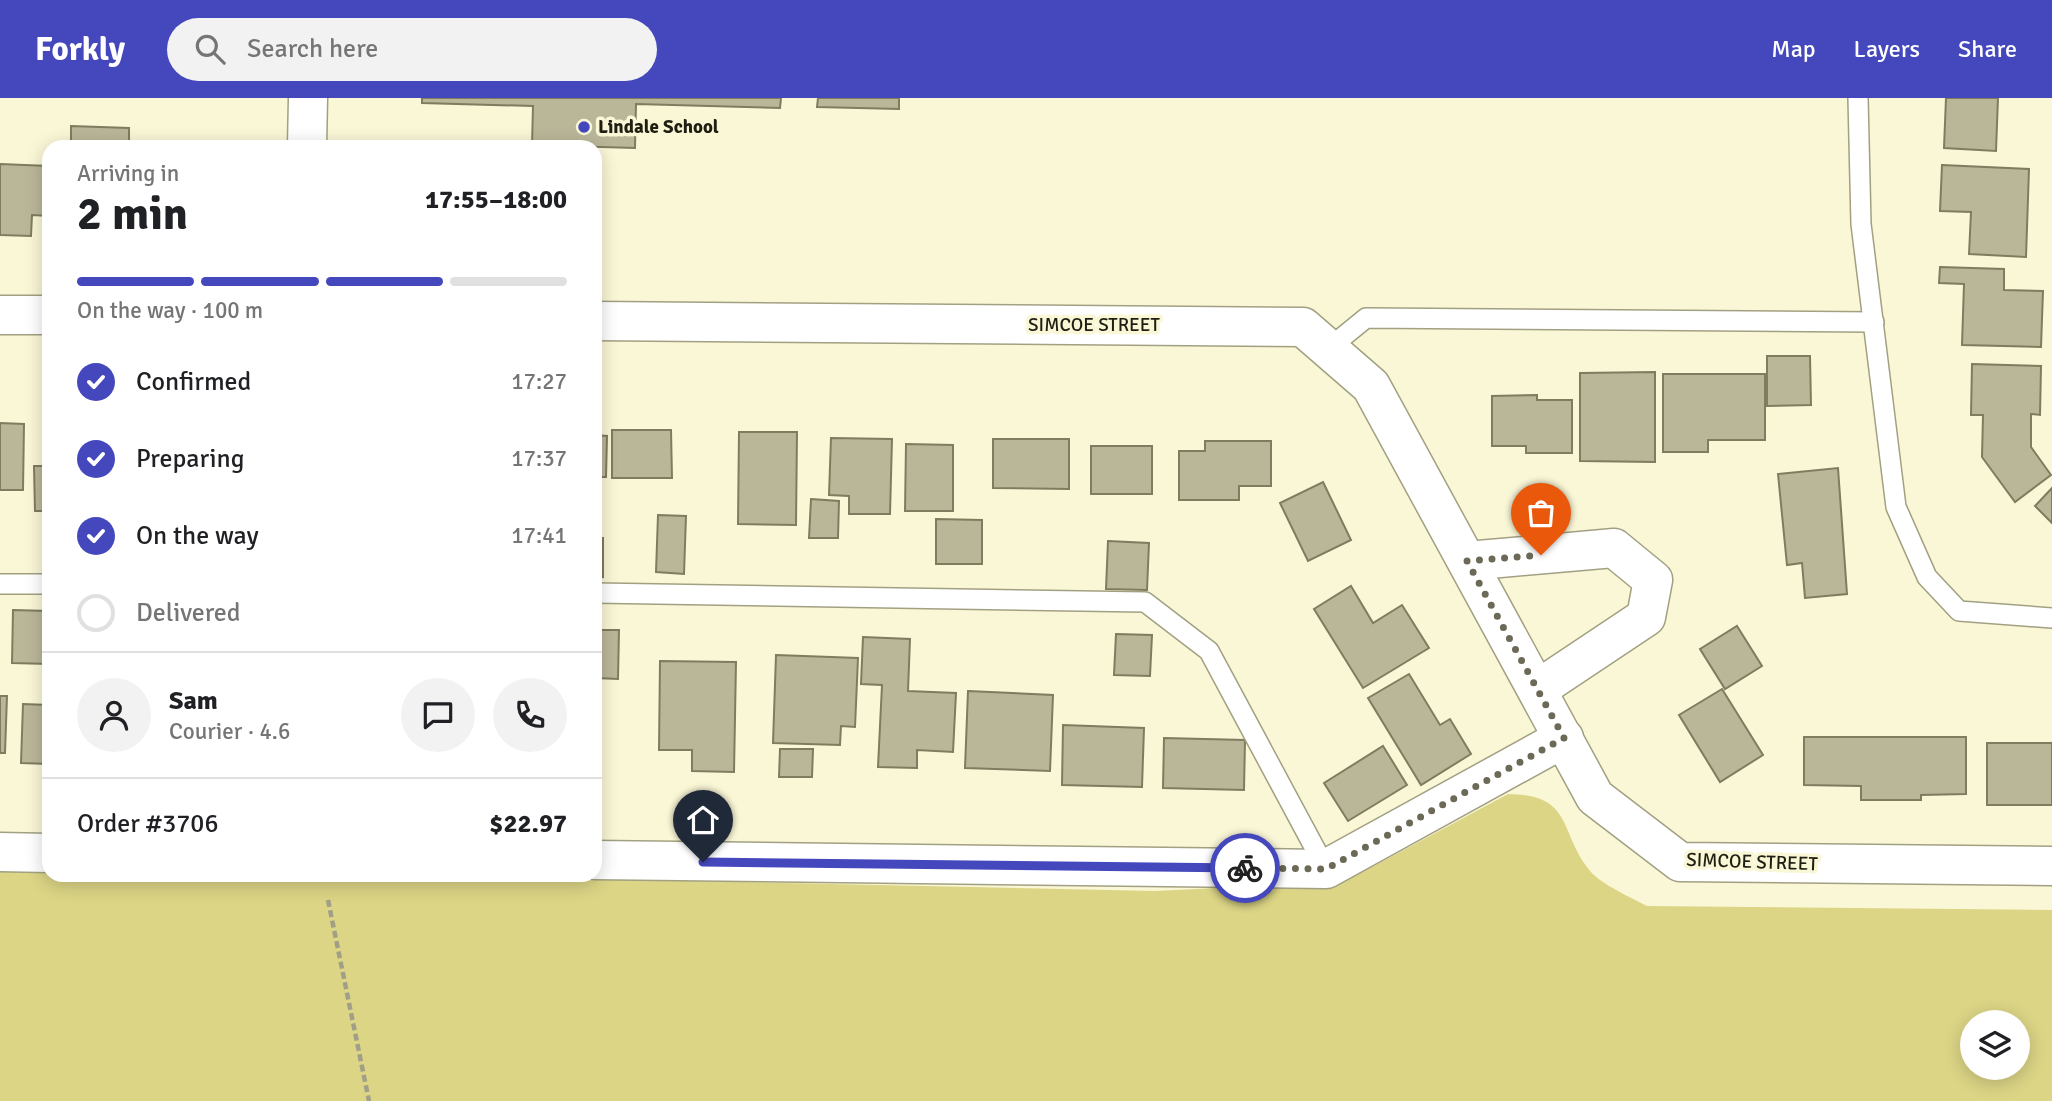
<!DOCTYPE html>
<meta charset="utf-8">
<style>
body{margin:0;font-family:Signika,sans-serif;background:#f2f2f2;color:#202124;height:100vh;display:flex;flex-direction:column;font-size:26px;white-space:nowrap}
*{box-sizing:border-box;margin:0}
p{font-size:23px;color:#757577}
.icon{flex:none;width:38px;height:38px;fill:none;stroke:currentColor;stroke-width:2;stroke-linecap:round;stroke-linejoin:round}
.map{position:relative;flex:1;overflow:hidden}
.sheet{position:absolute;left:42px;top:42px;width:560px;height:742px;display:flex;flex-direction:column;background:#fff;border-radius:21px;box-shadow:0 4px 18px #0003}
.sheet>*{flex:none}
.fabs{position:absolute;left:1960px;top:912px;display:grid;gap:14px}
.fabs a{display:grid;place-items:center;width:70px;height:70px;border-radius:50%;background:#fff;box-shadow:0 4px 18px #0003;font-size:35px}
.pin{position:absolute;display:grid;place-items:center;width:60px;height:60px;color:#fff;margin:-72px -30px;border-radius:50% 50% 50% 0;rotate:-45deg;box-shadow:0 0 7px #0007}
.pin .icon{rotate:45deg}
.courier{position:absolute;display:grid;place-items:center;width:70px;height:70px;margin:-35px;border:5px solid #4548bd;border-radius:50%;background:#fff;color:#222;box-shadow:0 2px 9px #0007}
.overview em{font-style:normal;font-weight:700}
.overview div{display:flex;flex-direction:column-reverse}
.overview{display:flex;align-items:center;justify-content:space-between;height:119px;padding:0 35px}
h1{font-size:46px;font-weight:700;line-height:52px}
.bar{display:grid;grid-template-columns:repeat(4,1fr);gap:10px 7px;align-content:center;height:84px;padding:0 35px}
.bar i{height:9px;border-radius:5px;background:#e0e0e0}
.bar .selected{background:#4548bd}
.bar p{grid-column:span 4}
.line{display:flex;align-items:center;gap:18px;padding:0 35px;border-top:2px solid #e0e0e0}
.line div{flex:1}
.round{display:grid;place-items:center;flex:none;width:74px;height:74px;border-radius:37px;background:#f2f2f2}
ol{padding:0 35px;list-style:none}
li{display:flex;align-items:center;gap:21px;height:77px}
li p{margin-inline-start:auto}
li .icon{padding:7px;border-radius:50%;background:#4548bd;color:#fff;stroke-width:4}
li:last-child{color:#757577}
li i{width:38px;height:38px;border:4px solid #e0e0e0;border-radius:50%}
header{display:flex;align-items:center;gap:42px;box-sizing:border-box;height:98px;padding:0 35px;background:#4548bd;color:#fff}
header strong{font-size:33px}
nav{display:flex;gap:38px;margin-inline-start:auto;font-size:24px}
.search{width:490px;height:63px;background:#f2f2f2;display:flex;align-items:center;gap:18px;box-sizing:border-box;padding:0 24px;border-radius:38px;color:#757577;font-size:26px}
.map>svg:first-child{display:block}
.green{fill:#dcd586;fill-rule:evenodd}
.building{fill:#bab799;stroke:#7f7c5f;stroke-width:2}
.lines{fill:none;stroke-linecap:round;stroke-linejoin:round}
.service-casing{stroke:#a2a082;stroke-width:22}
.minor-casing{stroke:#a2a082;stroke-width:41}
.path{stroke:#a29f87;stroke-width:4.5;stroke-dasharray:7 3.5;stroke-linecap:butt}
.service{stroke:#fff;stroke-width:19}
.minor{stroke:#fff;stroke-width:38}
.done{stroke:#6c6a57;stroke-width:7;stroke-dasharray:0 12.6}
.route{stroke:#4548bd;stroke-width:9}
.poi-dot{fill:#4548bd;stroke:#faf7d7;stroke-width:2.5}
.labels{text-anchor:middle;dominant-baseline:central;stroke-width:7;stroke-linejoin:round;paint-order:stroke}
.poi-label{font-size:19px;font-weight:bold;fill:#1f1e12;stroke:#faf7d7;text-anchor:start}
.street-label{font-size:19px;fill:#1f1e12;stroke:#faf7d7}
</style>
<header>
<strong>Forkly</strong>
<div class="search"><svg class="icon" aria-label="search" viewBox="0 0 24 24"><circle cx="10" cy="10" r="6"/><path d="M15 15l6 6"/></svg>Search here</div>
<nav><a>Map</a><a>Layers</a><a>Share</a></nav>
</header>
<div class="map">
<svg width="2052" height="1003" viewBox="0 0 2052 1003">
<rect width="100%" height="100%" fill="#faf7d7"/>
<path class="green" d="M1508 696C1575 697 1558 735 1591 774 1601 786 1632 800 1647 808L2052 812V1003H0V770L49 771V777H417L1155 793 1318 785 1374 768ZM1972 924H2018V970H1972Z"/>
<g class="building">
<polygon points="422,0 781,0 780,10 636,6 635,50 532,47 533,8 422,5"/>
<polygon points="818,0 899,0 899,11 817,9"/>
<polygon points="1946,0 1998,0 1996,53 1944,50"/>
<polygon points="71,28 129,30 129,49 71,49"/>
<polygon points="0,66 49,68 49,118 32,117 31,138 0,137"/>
<polygon points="1942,67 2029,71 2026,159 1969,156 1971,114 1940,113"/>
<polygon points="1940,169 2004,171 2004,192 2043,193 2041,249 1962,247 1964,186 1939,185"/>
<polygon points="1767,258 1810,258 1811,307 1767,308"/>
<polygon points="1972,266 2041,268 2040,317 2031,316 2031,349 2051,377 2015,404 1982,359 1983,317 1971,317"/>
<polygon points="1655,274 1655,364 1580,363 1580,275"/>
<polygon points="1663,276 1765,276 1765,342 1708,342 1708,354 1663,354"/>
<polygon points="1537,297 1537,302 1572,302 1572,355 1526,355 1526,348 1492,348 1492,298"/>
<polygon points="0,325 24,326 23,392 0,392"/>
<polygon points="612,332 671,332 672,380 612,380"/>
<polygon points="739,334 797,334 796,427 738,426"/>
<polygon points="595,337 607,338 606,379 595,379"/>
<polygon points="831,340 892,341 890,416 849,416 849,398 829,397"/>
<polygon points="993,341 1069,341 1069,391 993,390"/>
<polygon points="1205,343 1271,343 1271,388 1239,388 1239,402 1179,402 1179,353 1205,353"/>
<polygon points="906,346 953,347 953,413 905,413"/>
<rect x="1091" y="348" width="61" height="48"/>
<polygon points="34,368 49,368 49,413 35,413"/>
<polygon points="1838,370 1847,496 1805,500 1802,465 1787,467 1778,376"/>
<polygon points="1323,384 1351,442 1308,463 1280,405"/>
<polygon points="595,390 599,390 598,427 595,427"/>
<polygon points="2052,390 2052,425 2035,408"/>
<polygon points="811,401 839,403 838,440 809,440"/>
<polygon points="658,417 686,418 684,476 656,474"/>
<polygon points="936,421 982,422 982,466 936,466"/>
<polygon points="595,440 603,440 603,479 595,480"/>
<polygon points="1108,443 1149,445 1147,492 1106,491"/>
<polygon points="1351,488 1373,525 1402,507 1429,550 1363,590 1314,511"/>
<polygon points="13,512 49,513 49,566 12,565"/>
<polygon points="1737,528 1762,568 1725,591 1700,551"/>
<polygon points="595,532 619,532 618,581 595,580"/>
<polygon points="1116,536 1152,537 1150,578 1114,577"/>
<polygon points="863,539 910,541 908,593 956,595 953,654 917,652 917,670 878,669 882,587 861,586"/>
<polygon points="776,557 858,560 855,629 841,628 840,647 773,645"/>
<polygon points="660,563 736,564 734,674 692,673 692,652 659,652"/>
<polygon points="1409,576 1440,627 1450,621 1471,656 1421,687 1368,600"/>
<polygon points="1722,591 1763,657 1720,684 1679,617"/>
<polygon points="968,593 1053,597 1050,673 965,670"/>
<polygon points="0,598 7,598 5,655 0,655"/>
<polygon points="23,606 49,607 49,666 21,665"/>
<polygon points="1063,627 1144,630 1142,689 1062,687"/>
<polygon points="1804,639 1966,639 1966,696 1921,697 1921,702 1861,702 1861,688 1804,687"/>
<polygon points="1164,640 1245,642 1244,692 1163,690"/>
<rect x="1987" y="645" width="65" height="62"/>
<polygon points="1383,648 1407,687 1348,723 1324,685"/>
<polygon points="780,651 813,651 812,679 779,679"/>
</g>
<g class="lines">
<defs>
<g id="service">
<polyline points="1858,0 1861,126 1896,409 1927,479 1959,513 2052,520"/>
<polyline points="1328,251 1366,220 1874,224"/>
<polyline points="0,486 49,486"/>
<polyline points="595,495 1145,504 1209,553 1326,771"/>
</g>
<g id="minor">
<polyline points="307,49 308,0"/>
<polyline points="0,217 49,217"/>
<polyline points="595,223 1303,229 1371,288 1595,699 1680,764 2052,768"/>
<polyline points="1467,463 1614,450 1653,482 1646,519 1538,591"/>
<polyline points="0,754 49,755"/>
<polyline points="595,762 1326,771 1564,640"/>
</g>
</defs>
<use href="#service" class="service-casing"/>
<use href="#minor" class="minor-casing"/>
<polyline class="path" points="328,802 369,1003"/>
<use href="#service" class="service"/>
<use href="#minor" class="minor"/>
</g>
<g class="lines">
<polyline class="done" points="1245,770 1326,771 1564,640 1467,463 1541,457"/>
<polyline class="route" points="703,764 1245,770"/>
</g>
<circle class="poi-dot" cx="584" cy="29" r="7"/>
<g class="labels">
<g class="poi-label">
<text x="598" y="29">Lindale School</text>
</g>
<g class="street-label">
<text x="1094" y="227">SIMCOE STREET</text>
<text transform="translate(1752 764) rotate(2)">SIMCOE STREET</text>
</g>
</g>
</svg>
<div class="fabs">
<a><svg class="icon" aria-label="layers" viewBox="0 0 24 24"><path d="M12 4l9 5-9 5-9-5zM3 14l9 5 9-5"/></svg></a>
</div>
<div class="pin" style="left:1541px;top:457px;background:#ea580c"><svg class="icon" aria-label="bag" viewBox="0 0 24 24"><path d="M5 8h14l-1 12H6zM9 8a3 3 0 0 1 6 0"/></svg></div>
<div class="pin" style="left:703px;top:764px;background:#1f2937"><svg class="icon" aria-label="home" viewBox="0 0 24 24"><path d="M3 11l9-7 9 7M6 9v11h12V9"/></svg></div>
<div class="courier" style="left:1245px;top:770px"><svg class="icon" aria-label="bike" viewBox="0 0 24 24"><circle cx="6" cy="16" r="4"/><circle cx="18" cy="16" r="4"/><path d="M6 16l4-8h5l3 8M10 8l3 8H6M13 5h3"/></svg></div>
<section class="sheet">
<div class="overview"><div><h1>2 min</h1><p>Arriving in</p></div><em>17:55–18:00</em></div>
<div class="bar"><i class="selected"></i><i class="selected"></i><i class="selected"></i><i></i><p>On the way · 100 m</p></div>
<ol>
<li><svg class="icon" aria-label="check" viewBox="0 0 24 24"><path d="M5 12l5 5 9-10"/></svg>Confirmed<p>17:27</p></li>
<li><svg class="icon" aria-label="check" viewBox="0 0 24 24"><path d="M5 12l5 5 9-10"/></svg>Preparing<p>17:37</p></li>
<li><svg class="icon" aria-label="check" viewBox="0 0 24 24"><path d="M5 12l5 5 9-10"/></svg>On the way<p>17:41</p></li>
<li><i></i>Delivered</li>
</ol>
<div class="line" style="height:126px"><a class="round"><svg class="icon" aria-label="person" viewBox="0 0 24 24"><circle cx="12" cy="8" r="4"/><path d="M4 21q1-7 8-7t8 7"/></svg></a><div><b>Sam</b><p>Courier · 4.6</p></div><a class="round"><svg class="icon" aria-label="chat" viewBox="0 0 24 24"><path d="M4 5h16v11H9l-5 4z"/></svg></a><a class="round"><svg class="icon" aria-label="phone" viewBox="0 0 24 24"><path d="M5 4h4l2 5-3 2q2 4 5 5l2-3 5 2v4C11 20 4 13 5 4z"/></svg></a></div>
<div class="line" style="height:91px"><div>Order #3706</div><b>$22.97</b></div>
</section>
</div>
